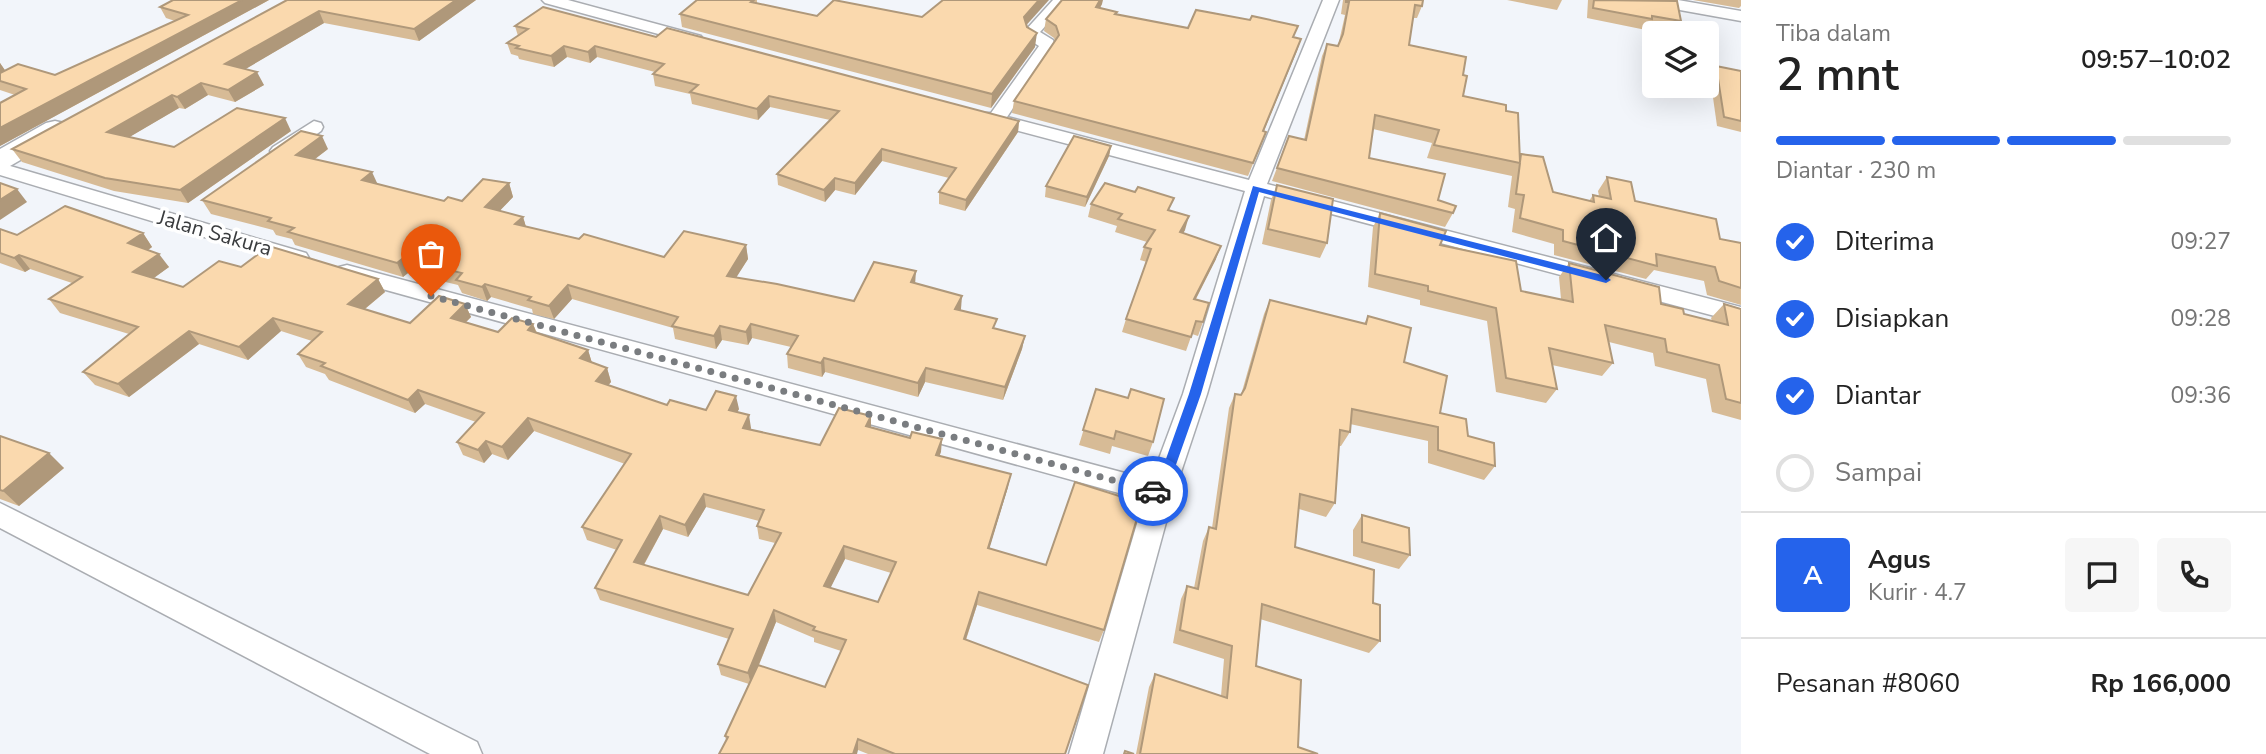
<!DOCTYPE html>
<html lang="id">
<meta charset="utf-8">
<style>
body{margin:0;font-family:"Nunito Sans",sans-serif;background:#f6f6f6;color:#222;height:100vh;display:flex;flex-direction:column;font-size:26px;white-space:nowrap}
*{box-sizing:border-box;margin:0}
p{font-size:23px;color:#767676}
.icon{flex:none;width:38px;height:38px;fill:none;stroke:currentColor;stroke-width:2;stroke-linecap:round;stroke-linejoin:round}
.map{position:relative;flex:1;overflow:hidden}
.drawer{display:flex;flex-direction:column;background:#fff;width:525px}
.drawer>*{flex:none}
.controls{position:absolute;left:1642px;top:21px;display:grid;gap:14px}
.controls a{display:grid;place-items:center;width:77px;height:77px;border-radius:7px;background:#fff;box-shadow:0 7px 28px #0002;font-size:35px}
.pin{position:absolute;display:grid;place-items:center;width:60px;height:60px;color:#fff;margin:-72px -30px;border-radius:50% 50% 50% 0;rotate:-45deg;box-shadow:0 0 7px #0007}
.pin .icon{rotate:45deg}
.courier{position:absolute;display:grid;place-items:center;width:70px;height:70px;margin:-35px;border:5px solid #2563eb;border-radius:50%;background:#fff;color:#222;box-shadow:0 2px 9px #0007}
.head em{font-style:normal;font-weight:600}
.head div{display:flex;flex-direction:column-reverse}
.head{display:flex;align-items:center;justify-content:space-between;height:119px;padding:0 35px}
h1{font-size:46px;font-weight:600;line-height:52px}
.bar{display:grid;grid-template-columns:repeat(4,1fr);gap:10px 7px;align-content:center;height:84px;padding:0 35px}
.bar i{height:9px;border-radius:5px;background:#e0e0e0}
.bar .on{background:#2563eb}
.bar p{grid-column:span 4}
.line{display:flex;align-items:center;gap:18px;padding:0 35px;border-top:2px solid #e0e0e0}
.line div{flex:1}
.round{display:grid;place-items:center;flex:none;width:74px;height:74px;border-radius:7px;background:#f6f6f6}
ol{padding:0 35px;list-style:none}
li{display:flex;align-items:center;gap:21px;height:77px}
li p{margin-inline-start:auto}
li .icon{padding:7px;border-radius:50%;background:#2563eb;color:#fff;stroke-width:4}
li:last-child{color:#767676}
li i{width:38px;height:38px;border:4px solid #e0e0e0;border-radius:50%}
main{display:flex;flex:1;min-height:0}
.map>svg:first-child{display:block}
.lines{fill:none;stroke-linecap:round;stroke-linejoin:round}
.street-casing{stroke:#aaadb2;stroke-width:3}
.secondary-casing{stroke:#aaadb2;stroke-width:3}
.street{fill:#fff;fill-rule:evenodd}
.secondary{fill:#fff;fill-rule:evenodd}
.wall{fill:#d7bb96;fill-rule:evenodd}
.shaded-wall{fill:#af987a}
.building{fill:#fad9ae;stroke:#af987a;stroke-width:2;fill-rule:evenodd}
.route{fill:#2563eb}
.done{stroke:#7a7d80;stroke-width:7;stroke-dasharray:0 12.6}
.labels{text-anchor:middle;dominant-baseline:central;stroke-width:7;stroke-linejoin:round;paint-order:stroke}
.street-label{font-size:21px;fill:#3a3c3e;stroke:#fff}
</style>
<main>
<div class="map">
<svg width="1741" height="754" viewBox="0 0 1741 754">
<rect width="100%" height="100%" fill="#f2f5fa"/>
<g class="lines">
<defs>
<g id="street">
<polygon points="542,0 568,0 701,36 703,39 695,44 545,3"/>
<polygon points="1053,0 1069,0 1040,32 1053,40 1055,46 1007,117 1249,180 1323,0 1339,0 1267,184 1741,307 1741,323 1264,196 1207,394 1174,493 1103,754 1069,754 1144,500 339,277 336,272 339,267 347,265 1151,480 1183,394 1245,191 981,121 978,117 981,113 991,113 1039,46 1028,39 1024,32"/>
<polygon points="1644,0 1678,0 1741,11 1741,21 1652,5"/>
<polygon points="314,121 321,123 323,127 321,131 287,155 273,155 270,151 273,147"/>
<polygon points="0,163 306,253 309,258 306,263 290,263 0,175"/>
<polygon points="0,503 477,742 482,754 430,754 0,528"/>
</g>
<polygon id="secondary" points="55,121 64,123 68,129 64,135 10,166 0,168 0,149 46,123"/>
</defs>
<use href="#street" class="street-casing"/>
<use href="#secondary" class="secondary-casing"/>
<use href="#street" class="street"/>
<use href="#secondary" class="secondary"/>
</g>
<g class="wall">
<polygon points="269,0 0,146 0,103 15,95 0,90 0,63 5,71 55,75 175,21 166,18 160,7"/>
<polygon points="287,0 476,0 419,41 324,23 245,69 264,85 235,102 208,95 185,109 179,108 129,137 174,147 291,131 188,203 114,191 22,162 12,149"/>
<polygon points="697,0 757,0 757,4 817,16 922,17 1027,25 1035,47 991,108 682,27 680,14"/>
<polygon points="1343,0 1423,0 1422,6 1417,18 1413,18 1409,45 1463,75 1463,96 1506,111 1520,156 1521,154 1553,192 1589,201 1593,195 1599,196 1598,191 1607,177 1635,201 1720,239 1741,243 1741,305 1707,295 1704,281 1654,270 1646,279 1554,255 1554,244 1512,232 1515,209 1508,207 1512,176 1427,158 1432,143 1373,129 1369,158 1438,200 1453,213 1445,227 1272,181 1289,136 1304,140 1322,56 1327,44 1338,46 1345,15 1341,14"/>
<polygon points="1507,0 1562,0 1557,10"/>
<polygon points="1588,0 1673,0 1681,21 1674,32 1648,27 1646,30 1587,18"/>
<polygon points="1693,0 1741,0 1741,6 1739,8"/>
<polygon points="1102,4 1100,8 1116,14 1188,28 1301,39 1264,131 1266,132 1248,176 1012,113 1014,101 1055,41 1054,38 1044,31 1046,19"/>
<polygon points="515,26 656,37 1019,121 1018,132 965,211 939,204 939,192 949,178 882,161 855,195 835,190 825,202 778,185 777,174 830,120 770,107 758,120 692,104 690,94 655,86 653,74 655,72 597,57 590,63 567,57 554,67 519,59 518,56 511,54 507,43 518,36"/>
<polygon points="1716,66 1741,71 1741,132 1717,126 1710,76"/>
<polygon points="1111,146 1109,156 1085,207 1045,197 1046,186"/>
<polygon points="328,149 315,159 377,184 444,201 462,201 509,183 513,197 499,211 523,217 526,227 664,257 746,245 748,259 736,277 854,301 915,284 961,309 960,311 995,328 1025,336 1022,349 1003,400 925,382 918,397 825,372 822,377 788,368 787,354 791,347 752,338 748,345 722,340 716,349 675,339 673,328 572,299 554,319 533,314 532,309 491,297 487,301 462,293 458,285 408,273 403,277 295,245 292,239 276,235 273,230 211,214 202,200"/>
<polygon points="1277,185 1327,243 1320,258 1262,244 1271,200"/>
<polygon points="1091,204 1171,211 1185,230 1183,233 1216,259 1196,299 1203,322 1198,336 1192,334 1186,351 1122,332 1126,319 1147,262 1140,260 1144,247 1147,242 1115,232 1117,226 1088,217"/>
<polygon points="1380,213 1440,245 1521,291 1561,299 1559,277 1569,263 1684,314 1712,321 1711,318 1724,304 1741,309 1741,420 1712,412 1706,379 1655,366 1653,353 1609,342 1613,363 1602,376 1552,365 1557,389 1546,403 1496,392 1487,321 1420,305 1420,300 1368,287 1373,227"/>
<path d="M0 229 17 235 143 233 152 247 148 250 169 267 153 278 183 287 241 267 378 279 385 292 365 309 410 323 465 304 471 317 466 322 498 332 533 324 537 333 588 350 592 363 607 368 611 382 608 385 667 405 706 410 739 409 737 412 751 428 750 430 820 445 871 428 910 438 942 439 939 456 1008 487 989 548 1104 630 1099 642 977 605 966 640 1065 754H868L858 750 726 740 725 736 749 684 721 675 718 664 729 639 600 600 595 588 617 550 587 540 582 527 625 464 534 431 508 460 492 454 484 463 463 455 457 442 476 422 425 404 415 413 329 380 325 374 306 367 298 354 312 341 281 331 248 360 199 344 129 397 95 385 83 372 129 334 60 313 49 299 72 283 30 269 25 272 0 263ZM706 507 759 521 757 526 759 539 775 543 748 595 644 565 663 529 688 537ZM845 559 891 573 878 602 830 588ZM776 622 814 638V642L841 651 825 687 759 665Z"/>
<polygon points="1270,300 1364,324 1368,316 1404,362 1440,413 1468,436 1495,466 1484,480 1428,463 1428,441 1350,424 1350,432 1341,446 1339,446 1335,503 1326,517 1299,509 1295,547 1373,603 1380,641 1369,653 1260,619 1256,666 1298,747 1318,754 1136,754 1149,687 1155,674 1221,696 1224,659 1173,643 1181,599 1187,586 1194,588 1203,541 1209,527 1212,528 1229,408 1235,394 1241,395 1264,314"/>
<polygon points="1096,389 1153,442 1148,456 1112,446 1110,454 1079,445"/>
<polygon points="0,436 64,468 19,506 0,499"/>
<polygon points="1362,515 1410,555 1399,569 1353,556 1353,530"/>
</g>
<g class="shaded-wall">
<polygon points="242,0 269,0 0,146 0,128"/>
<polygon points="456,0 476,0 419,41 414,29"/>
<polygon points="1039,0 1049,0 1022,30 1024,17"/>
<polygon points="1100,0 1103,0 1102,4 1094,18 1096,7"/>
<polygon points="319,11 324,23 232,77 225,64"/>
<polygon points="1037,33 1035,47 991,108 992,94"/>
<polygon points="1301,39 1297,51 1258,144 1263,131"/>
<polygon points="564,46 567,57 554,67 551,56"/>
<polygon points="595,46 597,57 590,63 588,52"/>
<polygon points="0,63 7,73 0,76"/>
<polygon points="257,72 264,85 235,102 228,90"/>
<polygon points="201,83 208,95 185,109 177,97"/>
<polygon points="172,95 179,108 116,145 107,132"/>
<polygon points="769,96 770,107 758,120 757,109"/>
<polygon points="285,118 291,131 188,203 180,190"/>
<polygon points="1019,121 1018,132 965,211 966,200"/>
<polygon points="322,136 328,149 303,168 296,155"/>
<polygon points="1111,146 1109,156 1085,207 1087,197"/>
<polygon points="882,149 882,161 855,195 855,183"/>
<polygon points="372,172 378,185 362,180"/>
<polygon points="835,178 835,190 825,202 824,190"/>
<polygon points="509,183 513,197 490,221 485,207"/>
<polygon points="17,189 27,202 0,220 0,200"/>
<polygon points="1189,216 1185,230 1176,246 1180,232"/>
<polygon points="523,217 527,230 515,224"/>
<polygon points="143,233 152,247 138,257 128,243"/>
<polygon points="746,245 748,259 729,289 727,276"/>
<polygon points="1221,246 1216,259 1189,312 1194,299"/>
<polygon points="159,254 169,267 143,286 133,272"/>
<polygon points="19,255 30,269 25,272 14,258"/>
<polygon points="402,259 408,273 403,277 397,263"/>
<polygon points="916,271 915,285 911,282"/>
<polygon points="378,279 385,292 355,317 348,304"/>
<polygon points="485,284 491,297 487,301 482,287"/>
<polygon points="568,285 572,299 554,319 549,306"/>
<polygon points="962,296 961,309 954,323 955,309"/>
<polygon points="465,304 471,317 457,331 451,318"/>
<polygon points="273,318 281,331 248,360 239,347"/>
<polygon points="533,324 538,337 528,330"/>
<polygon points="751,324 752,338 748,345 746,332"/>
<polygon points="720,326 722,340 716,349 714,336"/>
<polygon points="189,331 199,344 129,397 118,384"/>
<polygon points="1025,336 1022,349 1003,400 1005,387"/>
<polygon points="588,350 592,363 580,358"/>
<polygon points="824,358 825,372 822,377 821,363"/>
<polygon points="607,368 611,382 600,395 596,381"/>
<polygon points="926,368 925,382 918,397 918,383"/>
<polygon points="418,390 425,404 415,413 408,400"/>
<polygon points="736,396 739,409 731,423 729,410"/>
<polygon points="749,415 751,428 745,441 743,428"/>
<polygon points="871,416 871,430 866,426"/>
<polygon points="528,418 534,431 508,460 502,447"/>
<polygon points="942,439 941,452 935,468 936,455"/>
<polygon points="486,441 492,454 484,463 478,450"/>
<polygon points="49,453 64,468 19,506 3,491"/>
<polygon points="1011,474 1008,487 986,560 988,548"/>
<polygon points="704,494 706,507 688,537 685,525"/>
<polygon points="660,516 663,529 638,575 634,562"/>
<polygon points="844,546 845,559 825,599 824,586"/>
<polygon points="979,592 977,605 962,651 964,639"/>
<polygon points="774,610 776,622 751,684 748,673"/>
<polygon points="858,739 858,750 857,754 853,754"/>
</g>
<g class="building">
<polygon points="173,0 242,0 0,128 0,103 26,89 0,81 0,73 18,64 55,75 188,15 160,7"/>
<polygon points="287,0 456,0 414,29 319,11 225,64 257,72 228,90 201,83 177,97 172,95 107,132 174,147 237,108 285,118 180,190 105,178 12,149"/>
<polygon points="697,0 754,0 751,2 817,16 834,0 922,17 943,0 1039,0 1024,17 1027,27 1037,33 992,94 680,14"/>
<polygon points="1062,0 1100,0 1096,7 1117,12 1115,14 1188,28 1196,10 1250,20 1252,16 1298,26 1293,37 1301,39 1263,131 1266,132 1253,163 1014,101 1059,35 1056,26 1046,19"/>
<polygon points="1346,0 1423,0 1422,6 1415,5 1409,45 1466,57 1463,75 1467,76 1463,96 1506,105 1506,111 1518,113 1520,162 1521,154 1543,157 1553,192 1594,202 1593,195 1611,199 1607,177 1631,182 1635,201 1716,219 1720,239 1741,243 1741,288 1719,281 1715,267 1656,254 1657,266 1563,241 1563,230 1520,218 1524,195 1516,194 1520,163 1434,145 1439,130 1375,115 1369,158 1445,174 1438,200 1456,206 1453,213 1277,168 1289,136 1306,140 1327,44 1338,46 1343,34 1349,2 1346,2"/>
<polygon points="1594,0 1677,1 1681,21 1652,16 1652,19 1593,8"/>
<polygon points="543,7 656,37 667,28 1019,121 966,200 939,192 956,168 882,149 855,183 835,178 824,190 777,174 839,111 769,96 757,109 690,92 698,85 653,74 664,64 595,46 588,52 564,46 551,56 516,48 519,46 507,43 528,29 515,26"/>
<polygon points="1716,66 1741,71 1741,121 1724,117"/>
<polygon points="301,131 322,136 296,155 372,172 362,180 444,201 448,197 462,201 483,179 509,183 485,207 523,217 515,224 579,239 584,234 664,257 684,231 746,245 727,276 777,284 854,301 874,262 916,271 911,282 962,296 955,309 997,319 993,328 1025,336 1005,387 926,368 918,383 824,358 821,363 787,354 798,336 751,324 746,332 720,326 714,336 672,326 678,317 568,285 549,306 528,300 531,297 485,284 482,287 456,280 462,273 402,259 397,263 288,232 294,228 268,221 271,218 202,200"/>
<polygon points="1074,136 1111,146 1087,197 1046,186"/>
<polygon points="0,183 17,189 0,200"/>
<polygon points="1105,183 1135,192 1138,187 1174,198 1168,210 1189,216 1180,232 1221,246 1194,299 1209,303 1203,322 1196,321 1191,337 1126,319 1151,249 1144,247 1155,230 1118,219 1122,214 1091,204"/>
<polygon points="1277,185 1333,199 1327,243 1268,229"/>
<path d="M65 206 143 233 128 243 159 254 133 272 183 287 219 261 241 267 269 246 378 279 348 304 410 323 439 296 465 304 451 318 498 332 512 318 533 324 528 330 588 350 580 358 607 368 596 381 667 405 670 400 706 410 716 391 736 396 729 410 749 415 743 428 820 445 839 408 871 416 866 426 910 438 912 432 942 439 936 455 1011 474 988 548 1046 565 1075 482 1119 496 1120 491 1143 498 1104 630 979 592 964 639 1088 685 1065 754H895L858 739 853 754H719L728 737 725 736 758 665 825 687 846 640 813 630 815 627 774 610 748 673 718 664 733 629 595 588 622 540 582 527 631 454 528 418 502 447 486 441 478 450 457 442 484 413 418 390 408 400 321 366 325 363 298 354 322 332 273 318 239 347 189 331 118 384 83 372 138 327 49 299 82 277 19 255 14 258 0 253V229L17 235ZM704 494 764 510 757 526 781 533 748 595 634 562 660 516 685 525ZM844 546 896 562 878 602 824 586Z"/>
<polygon points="1380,213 1446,231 1440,245 1516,261 1521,291 1573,302 1569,263 1659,287 1661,304 1683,309 1684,314 1728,325 1724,304 1741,309 1741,403 1726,399 1719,365 1667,352 1665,339 1605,325 1613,363 1549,348 1557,389 1506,378 1496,308 1428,291 1428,286 1375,274"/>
<polygon points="1270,300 1366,324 1368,316 1411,328 1404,362 1447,376 1440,413 1466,419 1468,436 1494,443 1495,466 1438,450 1438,427 1352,409 1350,432 1340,430 1335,503 1300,494 1295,547 1374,570 1373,603 1380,605 1380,641 1262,604 1256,666 1301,680 1298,747 1318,754 1140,754 1155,674 1227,698 1232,646 1180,630 1187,586 1198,589 1209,527 1216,529 1235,394 1241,395 1245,388"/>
<polygon points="1096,389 1128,398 1131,389 1164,399 1153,442 1116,431 1114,439 1083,430"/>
<polygon points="0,436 49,453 3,491 0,490"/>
<polygon points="1362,515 1409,528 1410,555 1362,542"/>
<polygon points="1125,751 1134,754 1124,754"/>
</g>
<polygon class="route" points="1253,186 1606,276 1611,280 1606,283 1259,192 1201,394 1166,493 1160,498 1148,495 1146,491 1148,488 1156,487 1189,394"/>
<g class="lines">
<polyline class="done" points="431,296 1153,491"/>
</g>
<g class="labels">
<g class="street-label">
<text transform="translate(215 233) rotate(16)">Jalan Sakura</text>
</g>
</g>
</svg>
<div class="controls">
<a><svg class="icon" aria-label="layers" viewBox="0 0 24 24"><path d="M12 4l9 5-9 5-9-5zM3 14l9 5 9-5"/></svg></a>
</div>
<div class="pin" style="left:431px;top:296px;background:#ea580c"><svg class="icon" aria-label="bag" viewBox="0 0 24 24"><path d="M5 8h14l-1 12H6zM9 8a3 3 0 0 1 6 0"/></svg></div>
<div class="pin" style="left:1606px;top:280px;background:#1f2937"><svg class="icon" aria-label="home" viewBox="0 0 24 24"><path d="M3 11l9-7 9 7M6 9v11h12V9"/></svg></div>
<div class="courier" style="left:1153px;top:491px"><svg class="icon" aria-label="car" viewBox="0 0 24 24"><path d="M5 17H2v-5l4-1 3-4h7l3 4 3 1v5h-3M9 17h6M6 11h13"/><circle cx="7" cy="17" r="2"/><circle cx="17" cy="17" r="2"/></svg></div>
</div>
<section class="drawer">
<div class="head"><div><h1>2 mnt</h1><p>Tiba dalam</p></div><em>09:57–10:02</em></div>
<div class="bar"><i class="on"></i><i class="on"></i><i class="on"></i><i></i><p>Diantar · 230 m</p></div>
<ol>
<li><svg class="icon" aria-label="check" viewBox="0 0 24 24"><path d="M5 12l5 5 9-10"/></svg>Diterima<p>09:27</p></li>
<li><svg class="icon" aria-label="check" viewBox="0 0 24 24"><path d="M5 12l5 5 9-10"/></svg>Disiapkan<p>09:28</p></li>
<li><svg class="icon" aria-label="check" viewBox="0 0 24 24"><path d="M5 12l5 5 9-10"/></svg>Diantar<p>09:36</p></li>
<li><i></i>Sampai</li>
</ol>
<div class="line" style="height:126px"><b class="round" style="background:#2563eb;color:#fff">A</b><div><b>Agus</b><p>Kurir · 4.7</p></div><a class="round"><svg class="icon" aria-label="chat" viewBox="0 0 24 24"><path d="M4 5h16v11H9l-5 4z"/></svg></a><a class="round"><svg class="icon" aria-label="phone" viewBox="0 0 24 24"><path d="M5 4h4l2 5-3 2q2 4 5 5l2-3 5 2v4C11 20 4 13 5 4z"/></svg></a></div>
<div class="line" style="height:91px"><div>Pesanan #8060</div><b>Rp 166,000</b></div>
</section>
</main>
